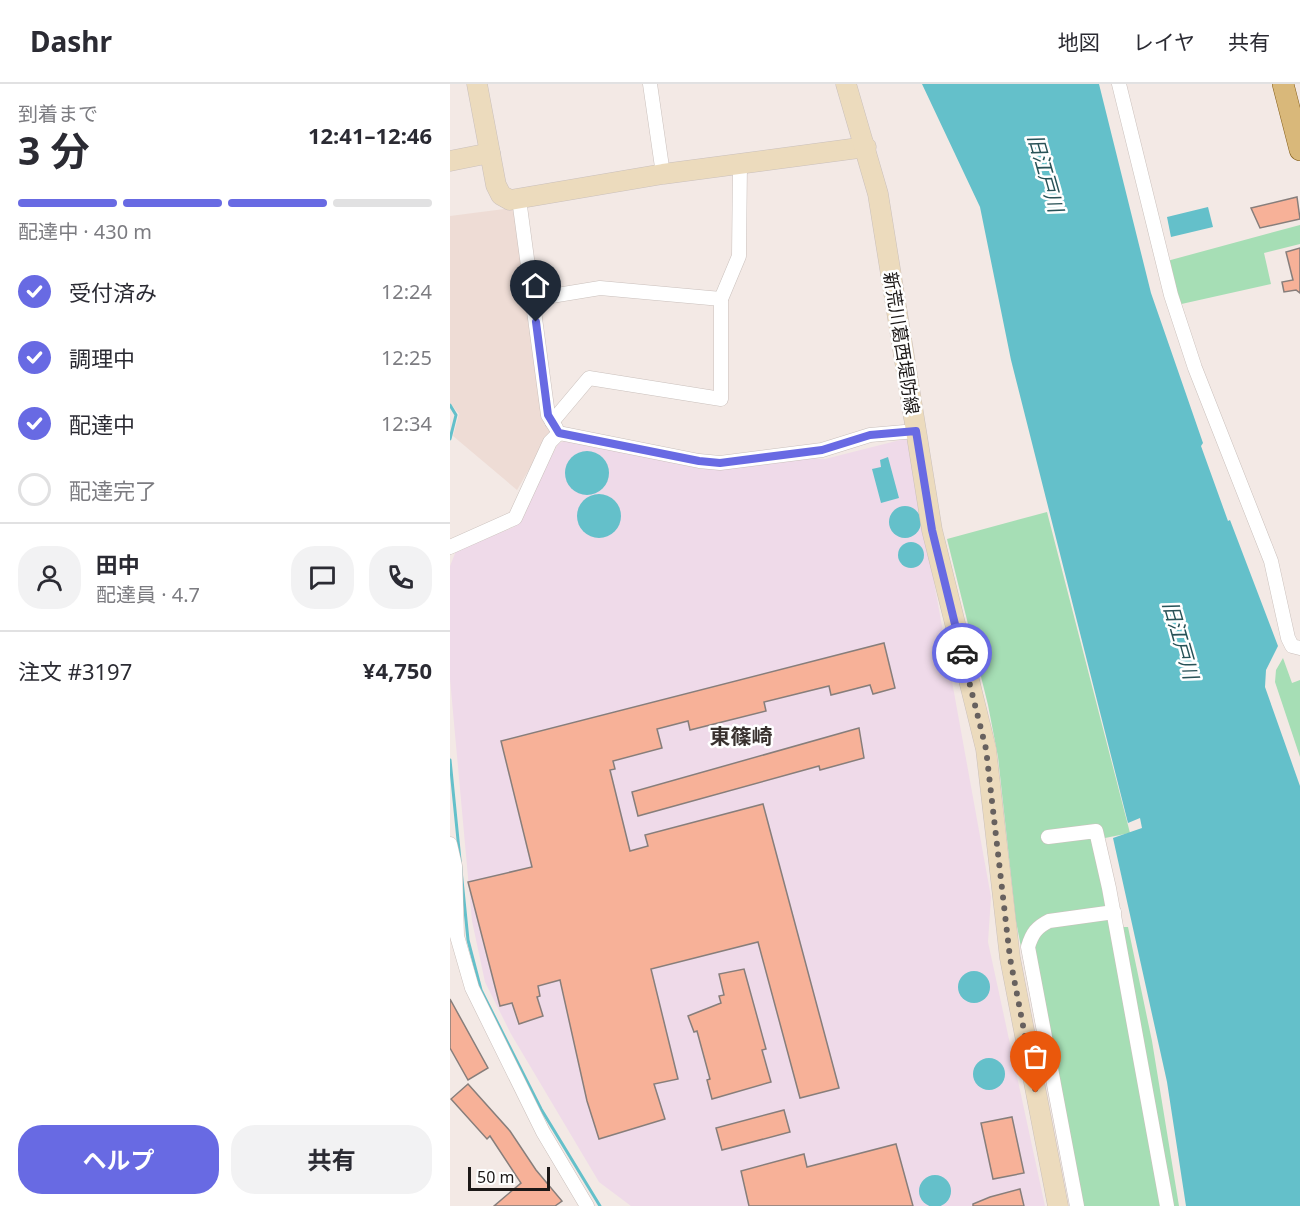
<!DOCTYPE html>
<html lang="ja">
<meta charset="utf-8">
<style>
body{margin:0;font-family:"Noto Sans","Noto Sans JP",sans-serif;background:#f2f2f3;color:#2b2b33;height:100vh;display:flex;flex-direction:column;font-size:22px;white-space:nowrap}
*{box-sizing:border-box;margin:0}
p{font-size:20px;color:#7c7c81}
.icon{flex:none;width:33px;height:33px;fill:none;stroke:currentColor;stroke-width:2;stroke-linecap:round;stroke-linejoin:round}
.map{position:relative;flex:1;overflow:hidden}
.details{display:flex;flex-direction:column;background:#fff;width:450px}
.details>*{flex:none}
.scale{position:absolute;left:18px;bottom:15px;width:82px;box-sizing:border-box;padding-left:6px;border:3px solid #1c1817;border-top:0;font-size:16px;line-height:21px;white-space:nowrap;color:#1c1817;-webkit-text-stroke:4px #fff;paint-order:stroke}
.pin{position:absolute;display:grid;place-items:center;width:51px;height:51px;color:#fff;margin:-62px -26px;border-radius:50% 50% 50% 0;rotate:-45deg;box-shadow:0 0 6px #0007}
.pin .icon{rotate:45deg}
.courier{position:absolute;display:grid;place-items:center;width:60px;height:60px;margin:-30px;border:4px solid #686ae3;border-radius:50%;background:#fff;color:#222;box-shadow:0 2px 8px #0007}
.headline em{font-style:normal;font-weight:700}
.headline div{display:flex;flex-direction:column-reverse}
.headline{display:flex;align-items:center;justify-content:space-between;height:102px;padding:0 18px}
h1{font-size:39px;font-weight:700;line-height:45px}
.bar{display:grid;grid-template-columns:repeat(4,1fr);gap:9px 6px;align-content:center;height:72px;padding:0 18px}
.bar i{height:8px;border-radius:4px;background:#e1e1e2}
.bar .active{background:#686ae3}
.bar p{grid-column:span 4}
.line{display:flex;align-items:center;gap:15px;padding:0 18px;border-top:2px solid #e1e1e2}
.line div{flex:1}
.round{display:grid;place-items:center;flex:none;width:63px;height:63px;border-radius:24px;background:#f2f2f3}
ol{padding:0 18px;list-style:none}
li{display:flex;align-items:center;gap:18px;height:66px}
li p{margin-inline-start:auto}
li .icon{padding:6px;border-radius:50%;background:#686ae3;color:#fff;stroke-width:4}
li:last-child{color:#7c7c81}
li i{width:33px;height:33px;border:3px solid #e1e1e2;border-radius:50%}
.cta{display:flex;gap:12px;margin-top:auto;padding:12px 18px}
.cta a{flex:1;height:69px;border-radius:24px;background:#686ae3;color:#fff;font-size:24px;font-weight:700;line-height:69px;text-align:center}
.cta a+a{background:#f2f2f3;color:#2b2b33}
header{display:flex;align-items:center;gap:36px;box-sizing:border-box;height:84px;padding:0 30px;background:#fff;border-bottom:2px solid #e1e1e2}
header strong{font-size:28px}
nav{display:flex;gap:33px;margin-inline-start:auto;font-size:21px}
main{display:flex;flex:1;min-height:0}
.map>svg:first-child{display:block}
.built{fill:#eedcd5}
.industrial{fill:#efdae9}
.green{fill:#a6deb5}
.water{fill:#64c0ca}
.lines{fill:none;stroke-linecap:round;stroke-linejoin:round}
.stream{stroke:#64c0ca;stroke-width:3}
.building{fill:#f7b198;stroke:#877e7b;stroke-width:1.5}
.street-casing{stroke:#cac0bc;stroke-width:15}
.secondary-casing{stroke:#cac0bc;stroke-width:21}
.primary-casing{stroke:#86611e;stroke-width:22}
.street{stroke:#fff;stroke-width:14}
.secondary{stroke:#ecdbbd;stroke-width:20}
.primary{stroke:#d9b87a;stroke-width:21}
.done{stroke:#67615f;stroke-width:6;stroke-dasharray:0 10.8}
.route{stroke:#686ae3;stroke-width:8}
.labels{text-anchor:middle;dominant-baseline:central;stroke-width:5;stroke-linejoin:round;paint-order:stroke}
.street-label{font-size:18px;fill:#1c1817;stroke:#fff}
.water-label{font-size:20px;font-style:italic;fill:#285257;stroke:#fff}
.quarter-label{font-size:21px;font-weight:bold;fill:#38312e;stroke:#fff}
</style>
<header>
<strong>Dashr</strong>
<nav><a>地図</a><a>レイヤ</a><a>共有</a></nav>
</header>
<main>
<section class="details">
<div class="headline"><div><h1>3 分</h1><p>到着まで</p></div><em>12:41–12:46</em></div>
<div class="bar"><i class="active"></i><i class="active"></i><i class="active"></i><i></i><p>配達中 · 430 m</p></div>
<ol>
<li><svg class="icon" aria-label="check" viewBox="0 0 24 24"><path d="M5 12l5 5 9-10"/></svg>受付済み<p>12:24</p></li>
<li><svg class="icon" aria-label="check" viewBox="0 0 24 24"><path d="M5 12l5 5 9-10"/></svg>調理中<p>12:25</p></li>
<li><svg class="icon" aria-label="check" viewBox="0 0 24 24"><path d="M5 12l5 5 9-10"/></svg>配達中<p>12:34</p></li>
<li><i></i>配達完了</li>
</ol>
<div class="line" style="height:108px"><a class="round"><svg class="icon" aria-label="person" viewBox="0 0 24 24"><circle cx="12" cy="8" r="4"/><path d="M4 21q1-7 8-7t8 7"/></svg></a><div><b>田中</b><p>配達員 · 4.7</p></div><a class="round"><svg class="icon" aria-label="chat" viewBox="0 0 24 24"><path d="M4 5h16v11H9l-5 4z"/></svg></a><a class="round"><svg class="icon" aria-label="phone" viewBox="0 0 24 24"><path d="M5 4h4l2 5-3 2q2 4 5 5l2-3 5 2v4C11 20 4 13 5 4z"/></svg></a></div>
<div class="line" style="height:78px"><div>注文 #3197</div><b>¥4,750</b></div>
<div class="cta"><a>ヘルプ</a><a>共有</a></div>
</section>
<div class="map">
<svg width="850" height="1122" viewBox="0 0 850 1122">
<rect width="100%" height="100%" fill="#f3e9e5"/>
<polygon class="built" points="61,124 64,126 101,348 67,406 3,352 9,330 0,319 0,132"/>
<polygon class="industrial" points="458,354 541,813 538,858 595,1122 181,1122 149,1098 61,950 35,898 22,837 0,595 0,482 6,467 64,443 108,360 118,355 251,385 356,374 375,375"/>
<g class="green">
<polygon points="850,141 850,160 814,169 821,200 727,221 717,177"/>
<polygon points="597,428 680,749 655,754 654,758 672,843 678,843 702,957 729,1122 620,1122 566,837 548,673 538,621 497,455"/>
<polygon points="833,574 842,599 850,596 850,673 825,598 826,586"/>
</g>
<g class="water">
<polygon points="472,0 649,0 701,209 753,359 751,362 778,437 780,436 828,562 816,586 815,603 850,702 850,1122 736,1122 717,998 663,754 692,744 690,734 678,739 561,276 530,123"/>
<polygon points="758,123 763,143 721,153 717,133"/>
<circle cx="137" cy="389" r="22"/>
<polygon points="438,373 449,414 431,419 422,385 431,383 430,376"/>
<circle cx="149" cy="432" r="22"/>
<circle cx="455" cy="438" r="16"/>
<circle cx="461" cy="471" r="13"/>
<circle cx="524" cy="903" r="16"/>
<circle cx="539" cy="990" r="16"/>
<circle cx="485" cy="1107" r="16"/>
</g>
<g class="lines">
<g class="stream">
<polyline points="0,321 6,331 0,355"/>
<polyline points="0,676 18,856 31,906 91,1025 150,1122"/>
</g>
</g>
<g class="building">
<polygon points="847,113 850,135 810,144 801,124"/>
<polygon points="850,164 850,209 846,206 834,208 832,198 843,196 836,168"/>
<polygon points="434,559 445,604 423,610 420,601 381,611 379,602 314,618 316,627 240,646 238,637 207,645 212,664 163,677 165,685 160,686 180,767 198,762 195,751 313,720 389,1004 350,1014 308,858 201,885 228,995 204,1000 215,1035 149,1055 137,1017 110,896 88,902 90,912 87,913 93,932 69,940 62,919 50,922 18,798 82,783 51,657"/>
<polygon points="409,644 414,674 370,686 369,682 188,732 182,708"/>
<polygon points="294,885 316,965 312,966 321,998 262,1015 257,996 260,995 247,947 244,948 238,932 271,919 269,912 274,911 269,890"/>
<polygon points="0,915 38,984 18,996 0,964"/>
<polygon points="18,1000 60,1047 86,1086 112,1117 105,1122 44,1122 71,1099 40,1052 37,1055 1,1015"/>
<polygon points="334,1026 340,1048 272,1066 266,1044"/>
<polygon points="562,1033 574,1089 543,1095 531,1039"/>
<polygon points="446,1060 463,1122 299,1122 291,1087 354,1070 357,1083"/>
<polygon points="570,1105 574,1122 523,1122 523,1120 540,1113"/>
</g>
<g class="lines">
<defs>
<g id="street">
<polyline points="200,0 213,90"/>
<polyline points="669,0 721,211 745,284 821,477 838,554 842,562 850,564"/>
<polyline points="69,115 98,331 106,344"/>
<polyline points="83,215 150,204 271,215"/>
<polyline points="102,338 139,294 271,315 271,215 289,172 290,79"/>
<polyline points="0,463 65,434 100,358 109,349 249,377 270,379 372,366 420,351 466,347"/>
<polyline points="598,753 646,747 659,804 717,1122"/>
<polyline points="0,760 5,782 7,852 22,904 93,1048 137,1122"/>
<path d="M627 1122 578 863C582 849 587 843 599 837L664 828"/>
</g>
<g id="secondary">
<polyline points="27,0 46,101 51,111 60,116 213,90 416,63"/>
<polyline points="396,0 428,110 482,446 536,665 560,874 608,1122"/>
<polyline points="0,77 40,69"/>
</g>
<polyline id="primary" points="833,0 850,66"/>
</defs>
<use href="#street" class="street-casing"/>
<use href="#secondary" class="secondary-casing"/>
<use href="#primary" class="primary-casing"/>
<use href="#street" class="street"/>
<use href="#secondary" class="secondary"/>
<use href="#primary" class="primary"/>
</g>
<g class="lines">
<polyline class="done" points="512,569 536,665 560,874 586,1009"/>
<polyline class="route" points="86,238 98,331 109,349 249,377 270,379 372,366 420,351 466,347 482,446 512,569"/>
</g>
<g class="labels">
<g class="street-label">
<text transform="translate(452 259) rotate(81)">新荒川葛西堤防線</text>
</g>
<g class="water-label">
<text transform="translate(596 89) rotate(74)">旧江戸川</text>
<text transform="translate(731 556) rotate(74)">旧江戸川</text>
</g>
<g class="quarter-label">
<text x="291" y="652">東篠崎</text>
</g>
</g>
</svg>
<div class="scale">50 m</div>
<div class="pin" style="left:586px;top:1009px;background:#ea580c"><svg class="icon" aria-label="bag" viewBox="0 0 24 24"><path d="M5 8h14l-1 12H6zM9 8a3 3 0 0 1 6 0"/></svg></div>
<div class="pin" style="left:86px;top:238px;background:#1f2937"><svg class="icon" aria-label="home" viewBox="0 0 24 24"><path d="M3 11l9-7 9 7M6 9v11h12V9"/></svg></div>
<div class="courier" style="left:512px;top:569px"><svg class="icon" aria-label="car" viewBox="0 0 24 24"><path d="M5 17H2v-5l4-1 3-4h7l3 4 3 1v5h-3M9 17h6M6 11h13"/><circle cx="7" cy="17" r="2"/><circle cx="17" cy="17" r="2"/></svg></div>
</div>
</main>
